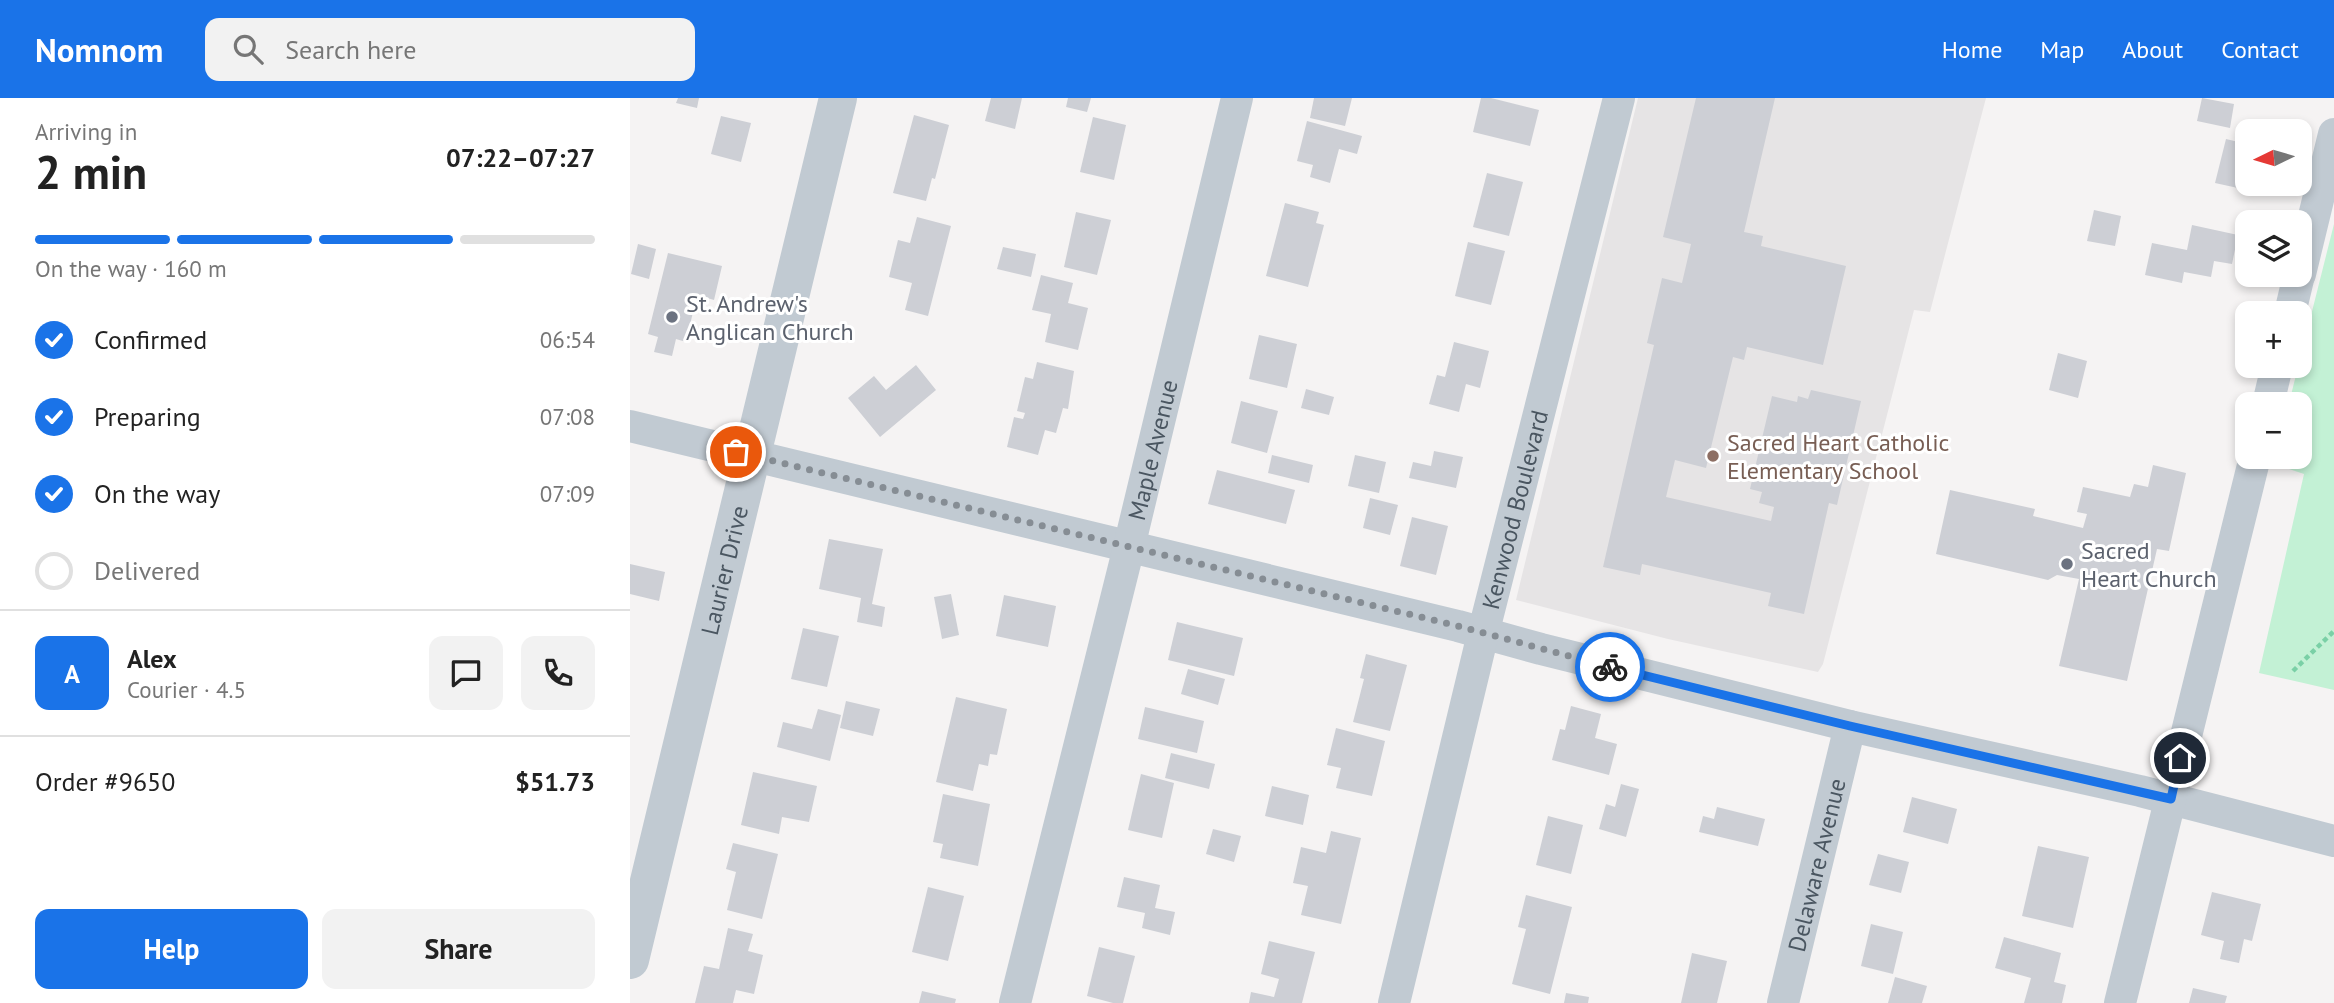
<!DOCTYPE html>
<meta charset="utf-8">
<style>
body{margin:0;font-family:"PT Sans",sans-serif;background:#f2f2f2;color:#222;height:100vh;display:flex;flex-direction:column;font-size:26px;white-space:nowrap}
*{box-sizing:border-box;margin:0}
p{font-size:23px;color:#767676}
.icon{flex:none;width:38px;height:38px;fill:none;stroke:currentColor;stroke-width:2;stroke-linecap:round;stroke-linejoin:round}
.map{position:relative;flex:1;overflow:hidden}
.drawer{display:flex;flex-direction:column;background:#fff;width:630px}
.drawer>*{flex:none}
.needle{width:46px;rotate:265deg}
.buttons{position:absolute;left:1605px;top:21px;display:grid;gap:14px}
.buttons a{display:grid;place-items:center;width:77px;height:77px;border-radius:14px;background:#fff;box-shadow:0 4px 10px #0003;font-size:35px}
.pin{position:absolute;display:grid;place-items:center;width:60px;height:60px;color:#fff;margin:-30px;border:4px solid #fff;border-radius:50%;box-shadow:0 2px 7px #0007}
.courier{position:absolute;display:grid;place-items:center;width:70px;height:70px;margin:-35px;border:5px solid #1a73e8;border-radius:50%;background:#fff;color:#222;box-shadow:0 2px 9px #0007}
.headline em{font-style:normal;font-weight:800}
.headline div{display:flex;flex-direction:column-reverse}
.headline{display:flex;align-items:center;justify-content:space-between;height:119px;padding:0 35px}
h1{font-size:46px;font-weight:800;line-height:52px}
.bar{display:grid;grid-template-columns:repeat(4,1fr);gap:10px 7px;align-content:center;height:84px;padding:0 35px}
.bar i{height:9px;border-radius:5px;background:#e0e0e0}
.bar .selected{background:#1a73e8}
.bar p{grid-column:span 4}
.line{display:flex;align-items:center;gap:18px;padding:0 35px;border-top:2px solid #e0e0e0}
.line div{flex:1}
.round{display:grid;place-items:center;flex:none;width:74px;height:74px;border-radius:14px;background:#f2f2f2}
ol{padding:0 35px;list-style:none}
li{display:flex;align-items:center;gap:21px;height:77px}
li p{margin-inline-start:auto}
li .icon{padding:7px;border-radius:50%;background:#1a73e8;color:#fff;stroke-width:4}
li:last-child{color:#767676}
li i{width:38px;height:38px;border:4px solid #e0e0e0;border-radius:50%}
.button{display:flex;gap:14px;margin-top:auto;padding:14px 35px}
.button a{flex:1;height:80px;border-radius:14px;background:#1a73e8;color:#fff;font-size:28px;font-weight:800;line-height:80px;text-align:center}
.button a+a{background:#f2f2f2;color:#222}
header{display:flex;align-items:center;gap:42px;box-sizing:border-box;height:98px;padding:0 35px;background:#1a73e8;color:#fff}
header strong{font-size:33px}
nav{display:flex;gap:38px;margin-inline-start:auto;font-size:24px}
.search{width:490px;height:63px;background:#f2f2f2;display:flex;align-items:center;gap:18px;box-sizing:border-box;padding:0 24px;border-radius:14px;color:#767676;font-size:26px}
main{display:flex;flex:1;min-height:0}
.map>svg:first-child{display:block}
.education{fill:#e6e4e5}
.green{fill:#c3f1d5}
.building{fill:#cdcfd5}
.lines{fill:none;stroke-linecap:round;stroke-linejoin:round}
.path{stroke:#7ad0a6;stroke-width:4.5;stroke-dasharray:5 3.5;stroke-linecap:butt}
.minor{stroke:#c1cad2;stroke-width:32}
.tertiary{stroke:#c1cad2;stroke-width:38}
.done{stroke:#868d94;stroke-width:7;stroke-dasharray:0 12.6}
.route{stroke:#1a73e8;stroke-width:9}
.worship-dot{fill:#6b7280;stroke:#fff;stroke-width:2.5}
.education-dot{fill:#8d6e63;stroke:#fff;stroke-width:2.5}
.labels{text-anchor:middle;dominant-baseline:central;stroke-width:6;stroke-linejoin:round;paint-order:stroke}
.worship-label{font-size:24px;fill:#5b616d;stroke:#fff;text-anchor:start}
.education-label{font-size:24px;fill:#785e54;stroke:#fff;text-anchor:start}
.street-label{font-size:24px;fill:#4a5661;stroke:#fff}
</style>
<header>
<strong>Nomnom</strong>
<div class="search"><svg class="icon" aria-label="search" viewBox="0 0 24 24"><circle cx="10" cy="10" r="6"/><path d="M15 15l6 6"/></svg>Search here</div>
<nav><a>Home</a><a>Map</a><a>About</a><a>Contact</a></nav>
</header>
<main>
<section class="drawer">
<div class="headline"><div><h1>2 min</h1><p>Arriving in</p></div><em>07:22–07:27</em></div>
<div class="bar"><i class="selected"></i><i class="selected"></i><i class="selected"></i><i></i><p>On the way · 160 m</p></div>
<ol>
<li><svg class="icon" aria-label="check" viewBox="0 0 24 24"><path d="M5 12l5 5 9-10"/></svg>Confirmed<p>06:54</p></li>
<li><svg class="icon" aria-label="check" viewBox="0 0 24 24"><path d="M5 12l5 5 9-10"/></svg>Preparing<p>07:08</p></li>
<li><svg class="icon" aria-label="check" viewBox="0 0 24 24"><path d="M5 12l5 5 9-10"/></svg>On the way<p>07:09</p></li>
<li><i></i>Delivered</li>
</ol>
<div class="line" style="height:126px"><b class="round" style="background:#1a73e8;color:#fff">A</b><div><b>Alex</b><p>Courier · 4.5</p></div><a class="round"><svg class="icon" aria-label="chat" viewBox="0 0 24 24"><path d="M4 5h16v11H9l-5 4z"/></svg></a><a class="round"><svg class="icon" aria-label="phone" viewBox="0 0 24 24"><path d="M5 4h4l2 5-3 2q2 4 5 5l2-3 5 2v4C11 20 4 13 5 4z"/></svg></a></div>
<div class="line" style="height:91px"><div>Order #9650</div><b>$51.73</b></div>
<div class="button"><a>Help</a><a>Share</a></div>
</section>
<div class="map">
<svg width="1704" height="905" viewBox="0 0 1704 905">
<rect width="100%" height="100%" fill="#f5f3f3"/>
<polygon class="education" points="1008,0 1356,0 1300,214 1284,212 1193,566 1188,574 1038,541 886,502"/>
<polygon class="green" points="1704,126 1704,592 1629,575 1674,376 1650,368 1651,359 1670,359 1670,306 1660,306 1662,293"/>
<g class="building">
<polygon points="48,0 69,0 67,10 46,5"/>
<polygon points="361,0 392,0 385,31 355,23"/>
<polygon points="438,0 461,0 457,14 436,9"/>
<polygon points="684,0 722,0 715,28 680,20"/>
<polygon points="851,0 861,0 909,12 900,48 843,34"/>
<polygon points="1066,0 1145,0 1114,134 1133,138 1131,148 1216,168 1193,267 1117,249 1114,262 1103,259 1076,370 1045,362 1036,399 1141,423 1144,409 1129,405 1132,394 1120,391 1142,298 1167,304 1168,298 1178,301 1181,292 1231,303 1207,407 1199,405 1174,516 1138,508 1141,495 1012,466 1010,477 973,469 1024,247 1017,245 1032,180 1052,185 1061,146 1033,139"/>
<polygon points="1572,0 1604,6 1600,30 1567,23"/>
<polygon points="284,17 319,27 305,81 302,80 296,103 263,95"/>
<polygon points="91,18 121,25 111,64 81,56"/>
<polygon points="463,19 496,27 484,82 450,74"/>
<polygon points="677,23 732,38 727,56 709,51 700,85 680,79 683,67 667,63"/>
<polygon points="1596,41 1617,46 1617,92 1585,85"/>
<polygon points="857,75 893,84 879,138 843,129"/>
<polygon points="655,105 689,114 686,125 694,127 678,189 636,178"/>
<polygon points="1464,112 1491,118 1485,148 1457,143"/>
<polygon points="446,114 481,122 467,177 434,169"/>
<polygon points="287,119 321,128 298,218 275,212 282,185 259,179 268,142 280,145"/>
<polygon points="1562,127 1608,137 1602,166 1584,163 1581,179 1554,174 1552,185 1515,177 1522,145 1557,152"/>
<polygon points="838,144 875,153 861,207 825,198"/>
<polygon points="8,146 26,151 19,181 1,176"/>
<polygon points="373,149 406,156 401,179 367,171"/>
<polygon points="38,155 92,168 84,202 67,197 56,244 46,241 42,258 24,254 28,239 18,236"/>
<polygon points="411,177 443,185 438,205 458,210 448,252 415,244 421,216 402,212"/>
<polygon points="629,237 667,246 657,290 619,281"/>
<polygon points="824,244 859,253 850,290 836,286 829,314 799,306 807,277 815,279"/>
<polygon points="1428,255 1457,263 1448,300 1419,292"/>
<polygon points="407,264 444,273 438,311 433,310 426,335 415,332 408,357 377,349 384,319 393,321 395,315 387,313 395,279 403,281"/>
<polygon points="286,267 306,292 250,339 218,300 244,278 256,292"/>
<polygon points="676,291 704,299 699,317 671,310"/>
<polygon points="611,303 648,313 637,355 601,345"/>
<polygon points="804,353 833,359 826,390 779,380 783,364 801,368"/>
<polygon points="642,357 683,367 679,385 638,375"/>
<polygon points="725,357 756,364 749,395 718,388"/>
<polygon points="1523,367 1556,375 1539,453 1527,451 1497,583 1429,568 1449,481 1427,477 1418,482 1306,456 1320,392 1405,411 1403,418 1453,430 1457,416 1447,414 1453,389 1500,399 1504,386 1518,389"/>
<polygon points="587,372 665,392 656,426 578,406"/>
<polygon points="740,400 768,407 760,437 733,430"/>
<polygon points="782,419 818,428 806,477 770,468"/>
<polygon points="199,441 253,451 242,506 255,509 252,529 227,524 231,500 189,491"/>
<polygon points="0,466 35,474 29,503 0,496"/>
<polygon points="321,496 329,537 312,541 304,499"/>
<polygon points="374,497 426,508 418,549 366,538"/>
<polygon points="547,524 613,540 604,578 538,562"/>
<polygon points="173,530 209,538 197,589 161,581"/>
<polygon points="736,556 777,567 760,633 723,624 734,581 730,580"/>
<polygon points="558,571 595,581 588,607 551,596"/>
<polygon points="326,599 377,611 367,657 360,656 358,668 349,666 343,693 306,684"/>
<polygon points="216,603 250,611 243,638 210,630"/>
<polygon points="941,608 971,616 965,640 987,646 979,677 922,662 930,631 935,632"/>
<polygon points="515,609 574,623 567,655 508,641"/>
<polygon points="188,611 211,617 200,663 147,649 153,624 182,631"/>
<polygon points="706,630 755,643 742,698 706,690 711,670 697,667"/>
<polygon points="541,655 585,666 579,691 535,680"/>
<polygon points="123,674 187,688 179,724 152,719 149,736 111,727"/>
<polygon points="511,676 544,685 532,740 498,732"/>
<polygon points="991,686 1009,691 996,739 969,731 976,706 985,709"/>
<polygon points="642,688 679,697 673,727 635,718"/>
<polygon points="313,696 360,706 348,768 310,760 313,746 303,744"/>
<polygon points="1282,699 1327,711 1318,746 1273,734"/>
<polygon points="1087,709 1135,721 1128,748 1069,734 1073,718 1084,721"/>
<polygon points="918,718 953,727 941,776 906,767"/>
<polygon points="583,731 611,738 604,764 576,756"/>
<polygon points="701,733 731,740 711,826 671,817 678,788 663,785 671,749 696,755"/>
<polygon points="103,745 148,756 132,821 97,812 106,774 96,771"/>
<polygon points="1408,748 1459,759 1443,830 1392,818"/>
<polygon points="1248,756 1279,764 1271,795 1239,787"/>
<polygon points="494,779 530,787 525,810 545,814 540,837 512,830 515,815 487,809"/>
<polygon points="298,789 334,798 318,863 282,854"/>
<polygon points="1582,794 1631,806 1622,843 1614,841 1609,865 1590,861 1594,843 1571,837"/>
<polygon points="896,797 942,809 920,896 882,886 896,831 888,829"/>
<polygon points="1241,826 1273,834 1263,876 1231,868"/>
<polygon points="98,830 123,836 118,853 133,857 124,896 106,892 103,905 65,905 74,868 89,871"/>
<polygon points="1374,839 1431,855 1424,884 1436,887 1432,905 1394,905 1401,880 1365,870"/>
<polygon points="639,843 685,854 672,905 619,905 621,894 644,899 649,881 631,876"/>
<polygon points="469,849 505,858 493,905 483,905 457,898"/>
<polygon points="1062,855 1097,863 1087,905 1051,905"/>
<polygon points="1265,879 1297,888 1292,905 1258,905"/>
<polygon points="1563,890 1597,898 1595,905 1559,905"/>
<polygon points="292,893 326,901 325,905 289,905"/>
<polygon points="936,895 959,899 958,905 934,905"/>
</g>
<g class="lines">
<polyline class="path" points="1663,573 1704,533"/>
<g class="minor">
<polyline points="1670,176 1704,36"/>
<polyline points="1660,215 1669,177"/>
<polyline points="1638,306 1647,268"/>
<polyline points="0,328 828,528 911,551 1220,628 1510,693 1704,743"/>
<path id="s1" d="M385 905 499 449 607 0"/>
<path id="s2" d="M764 905 853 536 989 0"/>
<path id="s3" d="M1153 905 1220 628"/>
<polyline points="1490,905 1625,359"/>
</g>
<path class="tertiary" id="s4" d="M0 862 208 0"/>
</g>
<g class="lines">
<polyline class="done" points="106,354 828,528 980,569"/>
<polyline class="route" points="980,569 1220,628 1541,701 1550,660"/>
</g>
<g class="worship-dot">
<circle cx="42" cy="219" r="7"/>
<circle cx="1437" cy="466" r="7"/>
</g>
<circle class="education-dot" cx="1083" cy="358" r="7"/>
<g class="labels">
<g class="worship-label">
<text x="56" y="205">St. Andrew's<tspan x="56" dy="28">Anglican Church</tspan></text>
<text x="1451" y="452">Sacred<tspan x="1451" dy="28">Heart Church</tspan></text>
</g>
<g class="education-label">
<text x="1097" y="344">Sacred Heart Catholic<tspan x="1097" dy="28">Elementary School</tspan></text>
</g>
<g class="street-label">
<text stroke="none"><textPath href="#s1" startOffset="570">Maple Avenue</textPath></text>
<text stroke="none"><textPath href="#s2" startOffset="508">Kenwood Boulevard</textPath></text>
<text stroke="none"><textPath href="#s4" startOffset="401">Laurier Drive</textPath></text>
<text stroke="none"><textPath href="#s3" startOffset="142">Delaware Avenue</textPath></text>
</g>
</g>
</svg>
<div class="buttons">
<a><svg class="needle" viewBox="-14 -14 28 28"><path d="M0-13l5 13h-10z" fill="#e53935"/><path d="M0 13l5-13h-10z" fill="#767676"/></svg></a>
<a><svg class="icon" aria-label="layers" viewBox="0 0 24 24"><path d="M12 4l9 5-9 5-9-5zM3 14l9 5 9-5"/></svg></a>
<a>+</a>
<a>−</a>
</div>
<div class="pin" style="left:106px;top:354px;background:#ea580c"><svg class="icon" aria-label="bag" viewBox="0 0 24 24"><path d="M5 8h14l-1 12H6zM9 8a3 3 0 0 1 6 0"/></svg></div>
<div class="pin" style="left:1550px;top:660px;background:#1f2937"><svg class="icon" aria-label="home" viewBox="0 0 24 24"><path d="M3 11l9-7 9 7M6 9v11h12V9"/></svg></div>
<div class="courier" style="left:980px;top:569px"><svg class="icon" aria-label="bike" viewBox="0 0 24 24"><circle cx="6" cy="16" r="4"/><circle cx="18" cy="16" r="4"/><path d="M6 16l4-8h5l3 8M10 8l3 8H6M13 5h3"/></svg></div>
</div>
</main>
